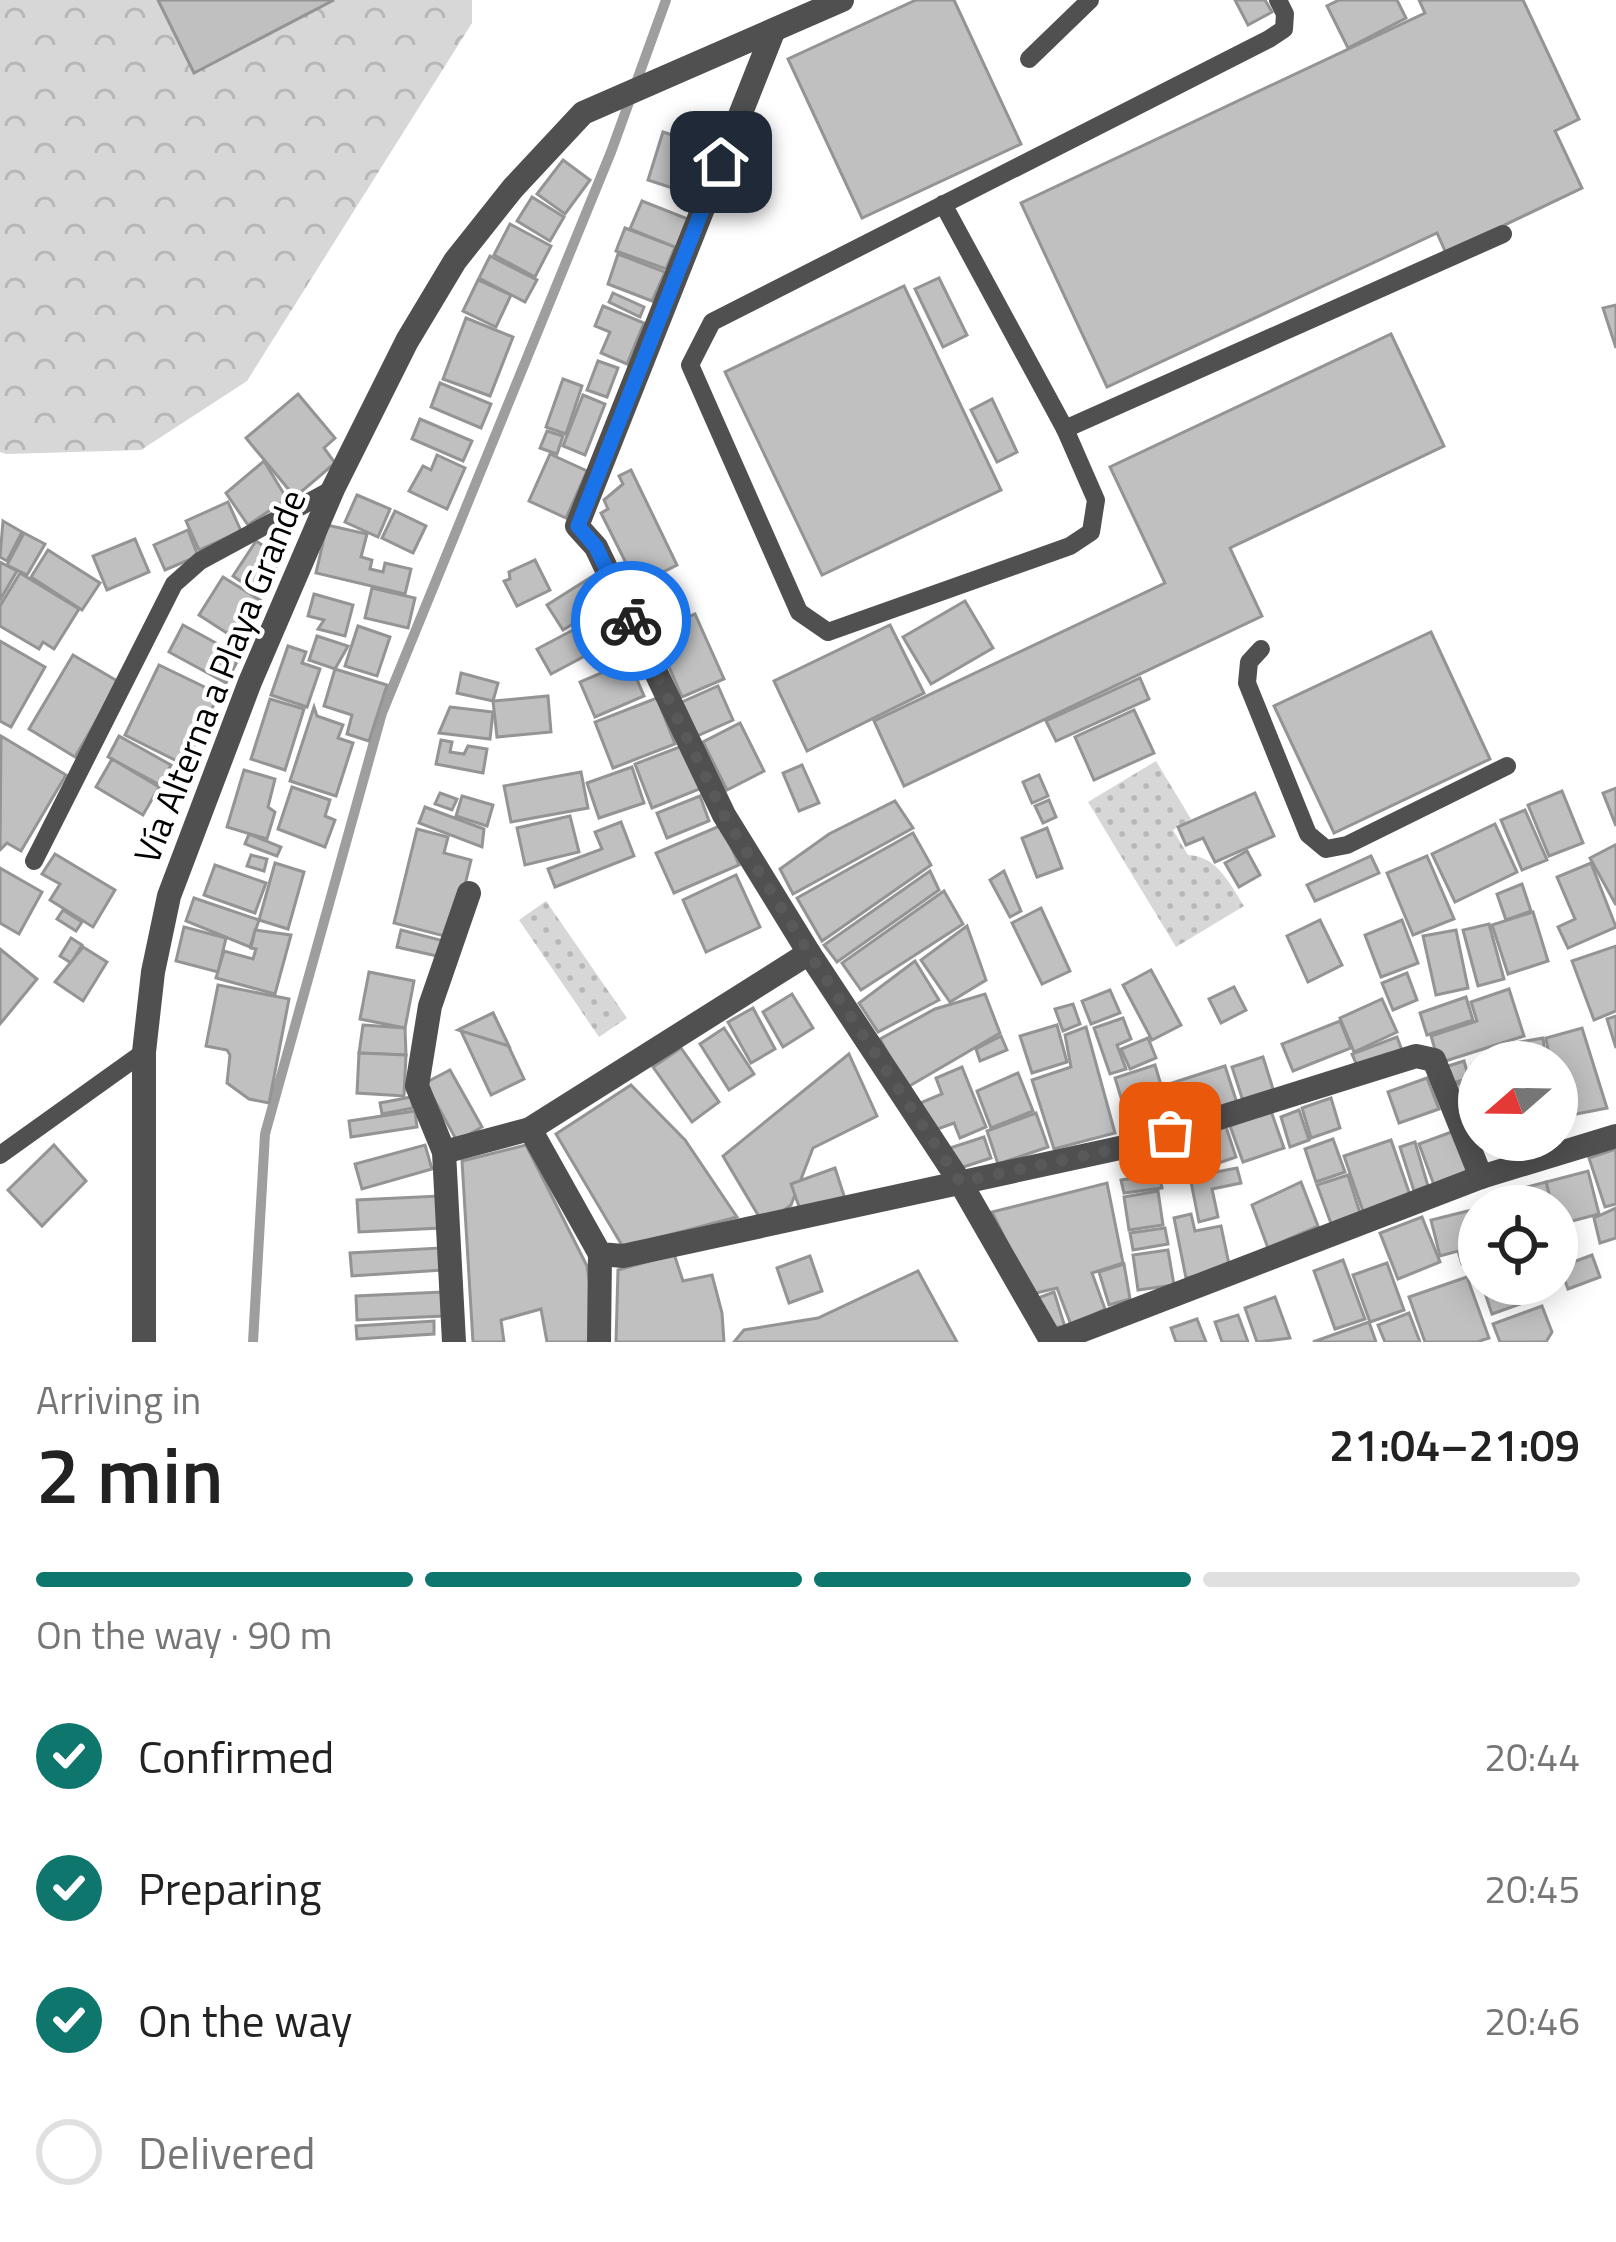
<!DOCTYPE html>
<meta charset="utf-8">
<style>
body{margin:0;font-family:"Titillium Web",sans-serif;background:#f6f6f6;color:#222;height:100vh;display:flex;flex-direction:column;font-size:45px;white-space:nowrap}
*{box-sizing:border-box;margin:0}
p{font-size:39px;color:#767676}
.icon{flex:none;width:66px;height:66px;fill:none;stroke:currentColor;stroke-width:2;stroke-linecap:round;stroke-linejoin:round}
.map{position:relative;height:1342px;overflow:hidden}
.panel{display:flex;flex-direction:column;background:#fff;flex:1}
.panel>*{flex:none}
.needle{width:78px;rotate:250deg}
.buttons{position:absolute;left:1458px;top:1041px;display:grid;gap:24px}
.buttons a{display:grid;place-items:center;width:120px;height:120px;border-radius:50%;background:#fff;box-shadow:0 6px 30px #0003;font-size:60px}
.pin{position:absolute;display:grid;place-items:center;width:102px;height:102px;color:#fff;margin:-51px;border-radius:24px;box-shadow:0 6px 18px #0006}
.courier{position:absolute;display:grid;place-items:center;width:120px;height:120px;margin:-60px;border:9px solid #1a73e8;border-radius:50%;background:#fff;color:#222;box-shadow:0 3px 15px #0007}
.head em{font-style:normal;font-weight:600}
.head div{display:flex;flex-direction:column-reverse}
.head{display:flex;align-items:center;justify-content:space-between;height:204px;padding:0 36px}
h1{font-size:78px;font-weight:600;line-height:90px}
.bar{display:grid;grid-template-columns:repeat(4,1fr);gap:18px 12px;align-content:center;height:144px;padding:0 36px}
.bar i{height:15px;border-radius:9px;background:#e0e0e0}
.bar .on{background:#0f766e}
.bar p{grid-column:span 4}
ol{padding:0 36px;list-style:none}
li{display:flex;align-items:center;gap:36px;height:132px}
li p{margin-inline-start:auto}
li .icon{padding:12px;border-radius:50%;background:#0f766e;color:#fff;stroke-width:4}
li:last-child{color:#767676}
li i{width:66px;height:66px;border:6px solid #e0e0e0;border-radius:50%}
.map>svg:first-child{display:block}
.grass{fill:url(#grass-dots)}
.forest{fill:url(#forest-crowns)}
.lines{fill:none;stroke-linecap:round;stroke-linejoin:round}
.stream{stroke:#9e9e9e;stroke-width:10}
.building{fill:#c0c0c0;stroke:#949494;stroke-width:3}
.service{stroke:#505050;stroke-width:18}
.minor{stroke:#505050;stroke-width:24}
.done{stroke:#595959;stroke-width:12;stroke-dasharray:0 21.6}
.route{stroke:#1a73e8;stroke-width:15}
.labels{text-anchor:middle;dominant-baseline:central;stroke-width:9;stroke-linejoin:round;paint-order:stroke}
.street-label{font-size:36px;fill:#000;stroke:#fff}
</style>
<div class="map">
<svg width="1616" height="1342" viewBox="0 0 1616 1342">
<defs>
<pattern id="grass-dots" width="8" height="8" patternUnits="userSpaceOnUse" patternTransform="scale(3)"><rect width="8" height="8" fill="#d7d7d7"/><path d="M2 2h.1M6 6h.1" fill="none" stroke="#b7b7b7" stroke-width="1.8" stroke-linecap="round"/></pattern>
<pattern id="forest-crowns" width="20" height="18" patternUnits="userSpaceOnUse" patternTransform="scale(3)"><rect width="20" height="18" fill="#d7d7d7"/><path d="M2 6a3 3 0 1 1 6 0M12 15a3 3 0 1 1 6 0" fill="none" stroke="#b7b7b7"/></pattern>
</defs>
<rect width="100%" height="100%" fill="#fff"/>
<g class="grass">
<path d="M1156 761 1191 819 1173 830 1188 855C1217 856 1230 884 1244 906L1176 947 1088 802Z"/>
<polygon points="546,901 627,1018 599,1037 519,920"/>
</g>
<polygon class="forest" points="0,0 472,0 472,23 247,381 141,450 6,454 0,452"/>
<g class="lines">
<polyline class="stream" points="253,1342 265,1134 382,713 611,152 666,0"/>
</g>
<g class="building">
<polygon points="158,0 334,0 194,73"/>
<polygon points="916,0 954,0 1021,144 862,218 788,59"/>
<polygon points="1235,0 1265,0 1272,12 1248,25"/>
<polygon points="1339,0 1397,0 1406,18 1348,48 1327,6"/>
<polygon points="1419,0 1523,0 1579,119 1555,131 1582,188 1446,253 1437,233 1107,387 1021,203 1425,13"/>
<polygon points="663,132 715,149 700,197 648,180"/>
<polygon points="563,160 590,180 565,214 537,194"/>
<polygon points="532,197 564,217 550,241 517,221"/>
<polygon points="642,201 688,219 677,248 630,229"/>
<polygon points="510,224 551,246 535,277 494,255"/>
<polygon points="625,228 675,247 666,269 616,251"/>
<polygon points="618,254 665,272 652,301 608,284"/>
<polygon points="490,256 537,280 525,302 479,278"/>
<polygon points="939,278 967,335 943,347 915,289"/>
<polygon points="478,280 511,295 496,327 463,311"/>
<polygon points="904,286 1001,490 822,575 725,372"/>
<polygon points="613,293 644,307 640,317 609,302"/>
<polygon points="1616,305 1616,348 1603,308"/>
<polygon points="603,306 644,323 627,364 601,353 610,332 595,326"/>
<polygon points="466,318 513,337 490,396 443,379"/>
<polygon points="1391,334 1444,446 1230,548 1262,616 904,786 874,721 1165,583 1110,467"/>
<polygon points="598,361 618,368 607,397 587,390"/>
<polygon points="563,379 582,386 566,434 546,427"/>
<polygon points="440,383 491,404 481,428 431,407"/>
<polygon points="298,394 335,438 324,448 335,463 295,497 246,438"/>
<polygon points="583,395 605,404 585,455 563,446"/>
<polygon points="992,399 1017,452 997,462 971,410"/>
<polygon points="420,419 472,441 463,461 412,439"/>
<polygon points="547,431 563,436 557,454 540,448"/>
<polygon points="550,454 587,471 566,518 529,501"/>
<polygon points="437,455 465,468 447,509 409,491 423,466 431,470"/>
<polygon points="264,461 287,499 248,525 226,493"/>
<polygon points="631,470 677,565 637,585 601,513 608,509 604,500 623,484 619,476"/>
<polygon points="357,495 390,509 378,537 345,522"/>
<polygon points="228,502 241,531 199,550 186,521"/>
<polygon points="395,511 426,526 413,553 382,538"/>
<polygon points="3,521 22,532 7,561 0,557"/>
<polygon points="327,525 367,534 361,557 372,560 370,569 383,572 385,563 411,569 405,594 316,573"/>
<polygon points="188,530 198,556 165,570 154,545"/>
<polygon points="24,533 45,544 27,575 7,565"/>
<polygon points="135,539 149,572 107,590 93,556"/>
<polygon points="256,541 282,558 258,593 233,576"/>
<polygon points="48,550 100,583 82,610 31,577"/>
<polygon points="535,560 550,590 517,606 504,581 510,579 509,572"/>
<polygon points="0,562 17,571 0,600"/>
<polygon points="20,573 79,609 54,649 43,642 39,649 0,626 0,606"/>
<polygon points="596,574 612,600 563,630 547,605"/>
<polygon points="223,577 260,600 236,639 199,615"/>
<polygon points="372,588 415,598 408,628 365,618"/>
<polygon points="314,594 353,605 345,636 318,629 324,620 308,616"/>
<polygon points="965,601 993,648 931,684 903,637"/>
<polygon points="613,609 626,634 551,674 537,649"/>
<polygon points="695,614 724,679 682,697 654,632"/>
<polygon points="183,625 240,656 226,683 169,652"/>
<polygon points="890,625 924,693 807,751 774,681"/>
<polygon points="358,626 390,637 377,676 345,666"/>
<polygon points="1431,632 1490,759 1334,833 1274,706"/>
<polygon points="317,636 348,646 335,669 309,660"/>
<polygon points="0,641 45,667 11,727 0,721"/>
<polygon points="288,646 306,652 302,663 320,669 307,707 271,695"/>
<polygon points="73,655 119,682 75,757 29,729"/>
<polygon points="629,661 644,696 595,717 580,682"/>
<polygon points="159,665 219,694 185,765 125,735"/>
<polygon points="335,669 387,685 369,741 347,734 352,715 324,706"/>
<polygon points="461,673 498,683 493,701 457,693"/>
<polygon points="1140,678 1149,699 1056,741 1046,721"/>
<polygon points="718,686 733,720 697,736 682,702"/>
<polygon points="548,696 551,732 497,737 493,701"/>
<polygon points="657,698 675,744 613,768 595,722"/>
<polygon points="270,699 304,709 285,770 251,759"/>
<polygon points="314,707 317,716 343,725 338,738 353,743 336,796 290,781"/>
<polygon points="450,707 493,712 490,739 439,733"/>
<polygon points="1134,710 1154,753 1094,780 1075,737"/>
<polygon points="740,723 764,771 727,790 703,742"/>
<polygon points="1,736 66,775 21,851 7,843 0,850"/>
<polygon points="119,736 171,765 160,785 108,757"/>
<polygon points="441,740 452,742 450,752 464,754 468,746 487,749 483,773 436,764"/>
<polygon points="685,745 702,788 652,808 635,764"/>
<polygon points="112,759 159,787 143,815 96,787"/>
<polygon points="802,765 819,803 799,811 783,773"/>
<polygon points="632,767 644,803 599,818 587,783"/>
<polygon points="244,770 275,779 268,807 275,812 267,839 227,827"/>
<polygon points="581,772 588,808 511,822 504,786"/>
<polygon points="1039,775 1048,796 1032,803 1023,782"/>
<polygon points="292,787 330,800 325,816 335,820 325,847 278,829"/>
<polygon points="1616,788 1616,826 1603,793"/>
<polygon points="1562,791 1583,843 1549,856 1528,805"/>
<polygon points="440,793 457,799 452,810 435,804"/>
<polygon points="1255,793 1274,836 1215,862 1203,838 1186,845 1178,827"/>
<polygon points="462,796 493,805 487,826 456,816"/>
<polygon points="700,796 709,821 667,838 657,813"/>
<polygon points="1049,800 1056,817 1043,823 1035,806"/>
<polygon points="895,801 913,828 793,894 780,869 829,834"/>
<polygon points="425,807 484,829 482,847 419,823"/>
<polygon points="1525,810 1547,860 1522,870 1501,820"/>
<polygon points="570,816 579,852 525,865 517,828"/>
<polygon points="621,822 634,856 555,887 548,869 602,849 595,832"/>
<polygon points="1495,824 1517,872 1455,902 1432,854"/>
<polygon points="722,825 739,865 674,893 656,853"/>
<polygon points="1047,828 1062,868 1037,877 1022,838"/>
<polygon points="417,829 448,837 444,853 471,860 452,938 394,923"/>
<polygon points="913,833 931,865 822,941 797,898"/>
<polygon points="249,834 281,847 277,856 245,844"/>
<polygon points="1615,845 1616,847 1616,905 1590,858"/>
<polygon points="1247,851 1260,875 1239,887 1225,863"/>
<polygon points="55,854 115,890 93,927 50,900 60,884 42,874"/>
<polygon points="251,855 267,859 264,871 247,866"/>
<polygon points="1371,856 1379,873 1315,901 1307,885"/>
<polygon points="1427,856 1454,919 1413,935 1387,873"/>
<polygon points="275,863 304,872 288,929 259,920"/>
<polygon points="1591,863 1616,927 1568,948 1558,927 1575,919 1557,877"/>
<polygon points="215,865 266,883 255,913 204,895"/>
<polygon points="0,868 42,892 19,934 0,923"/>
<polygon points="930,871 939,890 837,962 824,945"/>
<polygon points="1004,871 1021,911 1010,917 990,880"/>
<polygon points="736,875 760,927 706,952 683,900"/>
<polygon points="1522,884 1531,911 1506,920 1497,894"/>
<polygon points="944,891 963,924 861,990 842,963"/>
<polygon points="194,898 259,920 250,947 186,921"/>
<polygon points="1041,908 1070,971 1042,984 1012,923"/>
<polygon points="63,910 82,922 76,931 57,919"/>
<polygon points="1533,912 1548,961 1508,974 1492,925"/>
<polygon points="1320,920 1342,965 1308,982 1287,936"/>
<polygon points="1402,920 1418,963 1381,977 1365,935"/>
<polygon points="1489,924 1504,979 1478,986 1463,930"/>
<polygon points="967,926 986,980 950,1002 921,960"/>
<polygon points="184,927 226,938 218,972 176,961"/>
<polygon points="255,930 291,935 275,994 216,978 224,951 253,959 256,949 251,948"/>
<polygon points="401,930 444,941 441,957 397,947"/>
<polygon points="1456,930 1468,988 1436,995 1423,936"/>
<polygon points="71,938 82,945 71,963 60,956"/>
<polygon points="1616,946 1616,1011 1594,1020 1572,961"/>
<polygon points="83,947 107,962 83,1001 55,982"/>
<polygon points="0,949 37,979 0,1024"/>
<polygon points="915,961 939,1000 878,1032 859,1003"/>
<polygon points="1151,970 1181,1025 1152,1040 1123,985"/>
<polygon points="369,972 414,981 405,1028 360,1019"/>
<polygon points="1407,973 1417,1000 1393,1010 1382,983"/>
<polygon points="218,985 289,999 269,1103 249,1099 227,1083 230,1055 227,1050 206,1046"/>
<polygon points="1234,987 1246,1010 1221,1023 1209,999"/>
<polygon points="1509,989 1524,1036 1439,1063 1431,1036 1477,1021 1471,1002"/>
<polygon points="1110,990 1120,1013 1091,1024 1082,1001"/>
<polygon points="792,994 813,1028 783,1047 763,1012"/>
<polygon points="985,994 1000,1033 906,1088 880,1039 935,1009"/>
<polygon points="1466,997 1473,1020 1427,1035 1420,1013"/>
<polygon points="1382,999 1397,1032 1354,1052 1340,1018"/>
<polygon points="1073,1004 1080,1024 1063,1031 1055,1009"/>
<polygon points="753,1008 775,1049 751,1063 728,1022"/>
<polygon points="493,1013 524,1079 491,1095 460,1029"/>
<polygon points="493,1013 509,1046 458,1030"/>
<polygon points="1616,1016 1616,1048 1607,1019"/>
<polygon points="1123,1018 1131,1039 1117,1045 1126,1069 1110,1074 1094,1028"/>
<polygon points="1340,1021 1351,1048 1293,1071 1282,1044"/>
<polygon points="363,1025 405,1028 406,1055 359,1053"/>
<polygon points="1057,1025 1067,1062 1032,1073 1020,1036"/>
<polygon points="1086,1027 1115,1133 1054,1149 1032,1080 1071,1067 1065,1035"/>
<polygon points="724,1028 754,1074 729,1090 700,1044"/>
<polygon points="1582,1028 1607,1108 1561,1117 1557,1062 1550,1062 1546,1038"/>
<polygon points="1001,1036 1007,1050 980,1061 976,1049"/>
<polygon points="1397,1037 1403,1053 1359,1070 1352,1054"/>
<polygon points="1148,1038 1156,1058 1130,1069 1121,1049"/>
<polygon points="1543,1038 1546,1062 1511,1062 1509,1044"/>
<polygon points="681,1048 719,1102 692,1122 653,1067"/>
<polygon points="359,1053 406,1055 404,1096 357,1093"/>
<polygon points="849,1054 877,1116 813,1148 791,1205 764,1225 723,1156"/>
<polygon points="1263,1057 1274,1092 1243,1101 1232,1067"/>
<polygon points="1464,1061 1469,1078 1450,1084 1445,1067"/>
<polygon points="1479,1064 1479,1102 1478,1102 1472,1065"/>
<polygon points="1155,1065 1173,1125 1133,1137 1115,1078"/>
<polygon points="1225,1066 1238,1106 1185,1123 1172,1083"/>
<polygon points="962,1067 986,1127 960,1138 954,1123 935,1130 918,1104 942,1094 936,1078"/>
<polygon points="450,1070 482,1127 457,1141 425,1083"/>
<polygon points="1018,1073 1033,1111 991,1128 977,1091"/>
<polygon points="1427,1078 1439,1109 1399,1123 1388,1092"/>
<polygon points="1469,1080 1474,1103 1463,1104 1451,1086"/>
<polygon points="631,1085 685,1140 737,1217 623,1247 556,1134"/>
<polygon points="411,1097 413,1108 382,1114 380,1103"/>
<polygon points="1331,1098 1340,1128 1311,1138 1302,1108"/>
<polygon points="1479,1106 1479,1128 1477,1129 1466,1108"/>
<polygon points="1299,1110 1309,1140 1290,1147 1281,1117"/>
<polygon points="415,1111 417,1127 351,1137 349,1121"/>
<polygon points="1271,1111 1284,1148 1243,1162 1230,1126"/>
<polygon points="1036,1113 1048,1147 998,1164 987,1131"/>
<polygon points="1226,1127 1236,1157 1189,1173 1178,1143"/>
<polygon points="1457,1130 1472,1171 1434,1185 1419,1144"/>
<polygon points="984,1137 991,1158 957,1169 950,1148"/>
<polygon points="1333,1139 1345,1172 1316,1182 1305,1149"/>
<polygon points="1391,1140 1411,1198 1364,1214 1344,1156"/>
<polygon points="1415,1142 1428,1186 1414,1191 1400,1147"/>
<polygon points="54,1145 86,1181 42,1226 8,1190"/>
<polygon points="425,1145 432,1169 362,1189 355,1164"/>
<polygon points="526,1145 587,1266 599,1342 547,1342 541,1309 501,1320 504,1342 473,1342 462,1161"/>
<polygon points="1616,1149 1616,1204 1605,1207 1589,1158"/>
<polygon points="835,1168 849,1211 806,1226 791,1184"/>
<polygon points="1237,1168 1241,1183 1212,1189 1218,1217 1199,1222 1190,1177"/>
<polygon points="1588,1171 1599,1214 1557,1225 1557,1206 1552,1206 1546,1182"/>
<polygon points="1159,1174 1162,1188 1124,1193 1121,1180"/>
<polygon points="1348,1175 1361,1216 1332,1226 1317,1185"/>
<polygon points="1301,1182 1318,1226 1268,1248 1252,1205"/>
<polygon points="1546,1182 1552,1206 1507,1206 1504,1193"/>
<polygon points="1107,1183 1123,1263 1092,1273 1105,1309 1071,1325 1057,1288 1032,1294 992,1212"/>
<polygon points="1158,1191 1163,1225 1129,1230 1124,1197"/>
<polygon points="439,1196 441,1228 359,1232 357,1200"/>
<polygon points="1616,1208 1616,1238 1600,1243 1594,1218"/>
<polygon points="1476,1209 1479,1260 1462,1264 1458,1251 1440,1256 1431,1220"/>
<polygon points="1191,1214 1195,1231 1221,1226 1230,1269 1186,1278 1174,1218"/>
<polygon points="1422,1217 1440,1262 1398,1279 1380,1233"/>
<polygon points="1165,1228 1168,1244 1133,1250 1130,1233"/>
<polygon points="440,1248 442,1270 352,1276 350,1253"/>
<polygon points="1168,1250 1174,1285 1138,1290 1133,1255"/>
<polygon points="674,1254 683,1281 712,1275 722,1313 724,1342 616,1342 618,1270"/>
<polygon points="1592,1255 1600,1277 1568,1289 1560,1267"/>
<polygon points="810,1256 822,1291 789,1303 777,1268"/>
<polygon points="1343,1260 1365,1319 1335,1329 1314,1271"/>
<polygon points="1387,1263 1404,1310 1370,1322 1353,1275"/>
<polygon points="1124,1264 1130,1299 1109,1305 1099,1272"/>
<polygon points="918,1271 957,1342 734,1342 744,1330 818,1318"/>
<polygon points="1467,1277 1489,1338 1477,1342 1425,1342 1409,1297"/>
<polygon points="1482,1284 1542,1284 1545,1295 1492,1314"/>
<polygon points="442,1292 443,1316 357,1320 356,1296"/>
<polygon points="1054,1292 1065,1327 1049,1327 1035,1299"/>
<polygon points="1275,1297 1290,1338 1257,1342 1245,1308"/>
<polygon points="1542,1306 1552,1332 1546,1342 1500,1342 1493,1324"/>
<polygon points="1409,1313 1420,1342 1385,1342 1378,1325"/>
<polygon points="1238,1315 1248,1342 1222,1342 1215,1322"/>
<polygon points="1197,1319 1206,1342 1176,1342 1171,1328"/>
<polygon points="434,1321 434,1334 357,1339 356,1326"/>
<polygon points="1369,1322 1376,1342 1313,1342"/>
</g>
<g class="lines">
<g class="service">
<polyline points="1029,59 1090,0"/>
<polyline points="943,204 1065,429 1096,500 1091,532 1070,546 828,632 799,612 690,365 712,322 1269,39 1284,29 1285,14 1278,0"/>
<polyline points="1065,429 1503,234"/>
<polyline points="1261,649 1249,662 1247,683 1308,834 1326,849 1347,845 1507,766"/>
<polyline points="34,861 174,584 200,561 333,489"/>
<polyline points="0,1155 144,1052"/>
</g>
<g class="minor">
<polyline points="773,32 577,526 596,547 724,815 809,953 960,1182 1052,1342"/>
<polyline points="530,1129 600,1254 623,1256 1129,1146 1416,1056 1434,1060 1481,1177"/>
<polyline points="444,1152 530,1129 809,953"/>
<polyline points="144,1342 144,1052 153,972 169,896 250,682 333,489 407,341 455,261 513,188 583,113 842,0"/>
<polyline points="454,1342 444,1152 417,1086 430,1006 469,893"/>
<polyline points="599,1342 600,1254"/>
<polyline points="1052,1342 1481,1177 1616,1136"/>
</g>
</g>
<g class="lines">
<polyline class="done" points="631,621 724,815 809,953 960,1182 1129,1146 1170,1133"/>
<polyline class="route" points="631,621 596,547 578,526 721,162"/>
</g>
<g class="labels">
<g class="street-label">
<text transform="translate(219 676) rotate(-68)">Vía Alterna a Playa Grande</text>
</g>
</g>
</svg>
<div class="buttons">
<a><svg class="needle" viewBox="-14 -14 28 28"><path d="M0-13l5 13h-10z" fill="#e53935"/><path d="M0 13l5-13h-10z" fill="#767676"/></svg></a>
<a><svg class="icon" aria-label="locate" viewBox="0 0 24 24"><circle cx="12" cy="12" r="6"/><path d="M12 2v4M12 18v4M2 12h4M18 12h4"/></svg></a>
</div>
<div class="pin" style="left:1170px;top:1133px;background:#ea580c"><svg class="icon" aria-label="bag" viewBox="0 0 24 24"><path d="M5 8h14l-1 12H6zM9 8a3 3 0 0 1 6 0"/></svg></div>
<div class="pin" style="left:721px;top:162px;background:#1f2937"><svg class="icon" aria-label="home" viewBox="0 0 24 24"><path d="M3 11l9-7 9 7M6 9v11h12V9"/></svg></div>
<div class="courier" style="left:631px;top:621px"><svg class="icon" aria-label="bike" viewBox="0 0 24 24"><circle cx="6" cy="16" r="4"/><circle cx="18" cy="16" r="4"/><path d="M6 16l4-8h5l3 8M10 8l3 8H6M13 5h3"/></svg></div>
</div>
<section class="panel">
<div class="head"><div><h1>2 min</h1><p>Arriving in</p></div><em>21:04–21:09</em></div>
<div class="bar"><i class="on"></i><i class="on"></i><i class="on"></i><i></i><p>On the way · 90 m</p></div>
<ol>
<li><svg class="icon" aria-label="check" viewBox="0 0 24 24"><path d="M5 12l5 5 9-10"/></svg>Confirmed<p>20:44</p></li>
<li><svg class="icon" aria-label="check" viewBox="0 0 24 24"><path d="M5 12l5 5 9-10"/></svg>Preparing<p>20:45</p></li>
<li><svg class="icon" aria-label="check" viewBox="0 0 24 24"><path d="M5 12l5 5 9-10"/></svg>On the way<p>20:46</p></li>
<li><i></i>Delivered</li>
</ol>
</section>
